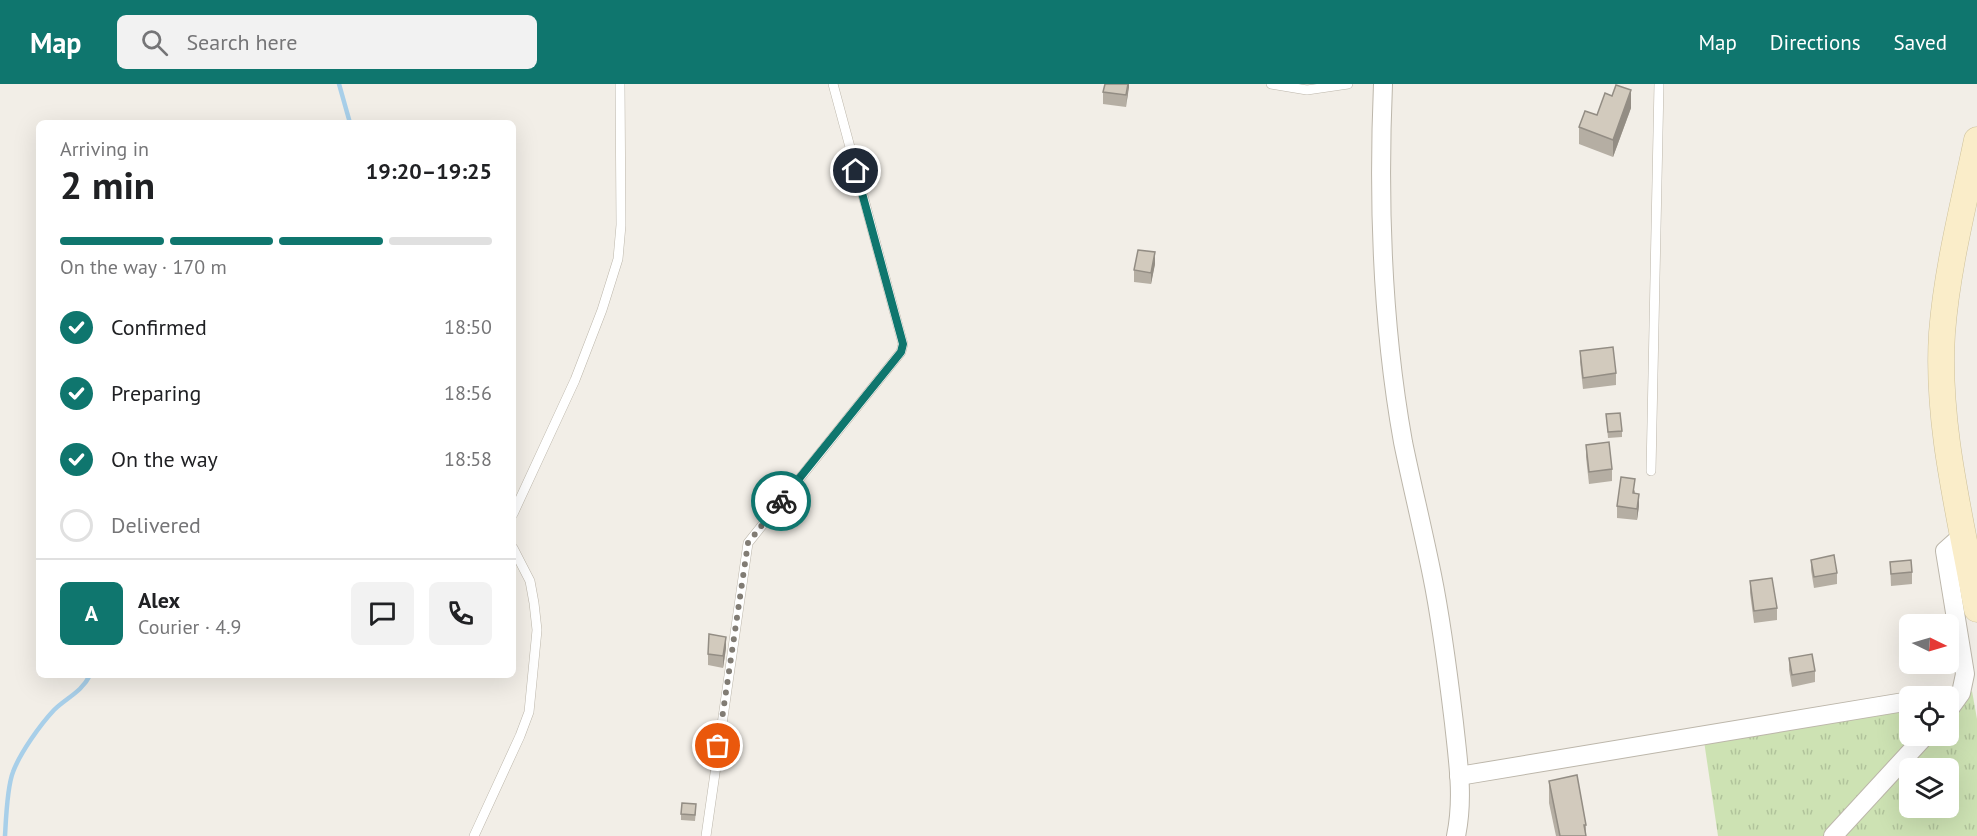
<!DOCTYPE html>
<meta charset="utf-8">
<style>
body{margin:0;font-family:"PT Sans",sans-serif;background:#f2f2f2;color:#202124;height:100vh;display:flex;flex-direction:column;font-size:22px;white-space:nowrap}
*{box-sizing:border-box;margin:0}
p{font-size:20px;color:#757577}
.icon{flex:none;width:33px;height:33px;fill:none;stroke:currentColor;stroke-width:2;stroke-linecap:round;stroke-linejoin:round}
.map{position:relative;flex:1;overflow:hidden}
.sheet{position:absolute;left:36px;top:36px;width:480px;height:558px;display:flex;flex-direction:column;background:#fff;border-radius:9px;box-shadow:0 6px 24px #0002}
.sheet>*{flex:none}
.needle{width:39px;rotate:95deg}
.fabs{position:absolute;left:1899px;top:530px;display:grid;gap:12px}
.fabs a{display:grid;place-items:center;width:60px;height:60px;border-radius:9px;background:#fff;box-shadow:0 6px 24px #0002;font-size:30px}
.pin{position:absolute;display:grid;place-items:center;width:51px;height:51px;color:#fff;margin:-26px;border:3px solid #fff;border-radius:50%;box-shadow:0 2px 6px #0007}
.courier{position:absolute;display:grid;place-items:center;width:60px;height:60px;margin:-30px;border:4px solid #0f766e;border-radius:50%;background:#fff;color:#222;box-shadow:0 2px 8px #0007}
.summary em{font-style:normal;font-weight:700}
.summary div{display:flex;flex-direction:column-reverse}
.summary{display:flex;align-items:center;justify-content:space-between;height:102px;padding:0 24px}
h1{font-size:39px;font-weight:700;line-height:45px}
.bar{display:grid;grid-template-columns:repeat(4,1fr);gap:9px 6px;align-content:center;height:72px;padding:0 24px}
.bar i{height:8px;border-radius:4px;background:#e0e0e0}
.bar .active{background:#0f766e}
.bar p{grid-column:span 4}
.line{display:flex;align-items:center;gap:15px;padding:0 24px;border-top:2px solid #e0e0e0}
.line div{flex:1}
.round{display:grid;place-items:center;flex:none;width:63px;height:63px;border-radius:9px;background:#f2f2f2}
ol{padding:0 24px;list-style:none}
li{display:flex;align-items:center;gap:18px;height:66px}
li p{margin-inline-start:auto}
li .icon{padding:6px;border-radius:50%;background:#0f766e;color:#fff;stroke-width:4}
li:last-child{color:#757577}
li i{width:33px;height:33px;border:3px solid #e0e0e0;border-radius:50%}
header{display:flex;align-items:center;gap:36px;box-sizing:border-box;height:84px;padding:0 30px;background:#0f766e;color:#fff}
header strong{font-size:28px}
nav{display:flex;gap:33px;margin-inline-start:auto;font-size:21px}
.search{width:420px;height:54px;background:#f2f2f2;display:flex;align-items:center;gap:15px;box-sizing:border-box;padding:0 21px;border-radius:9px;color:#757577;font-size:22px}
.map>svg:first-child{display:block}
.grass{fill:url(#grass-tufts);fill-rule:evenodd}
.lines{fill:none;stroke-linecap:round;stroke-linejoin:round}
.stream{stroke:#a8cfe9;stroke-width:4.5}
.lane-casing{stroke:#bcb6aa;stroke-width:10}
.street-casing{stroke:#bcb6aa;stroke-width:20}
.secondary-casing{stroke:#cdc09a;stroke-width:27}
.lane{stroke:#fff;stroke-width:9}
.street{stroke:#fff;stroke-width:18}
.secondary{stroke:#faedc9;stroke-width:26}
.wall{fill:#b5aea3}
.shaded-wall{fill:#938d84}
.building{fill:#d2cabd;stroke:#938d84;stroke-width:1.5}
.done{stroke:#817c74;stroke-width:6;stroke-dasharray:0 10.8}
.route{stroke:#0f766e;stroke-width:8}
</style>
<header>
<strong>Map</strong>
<div class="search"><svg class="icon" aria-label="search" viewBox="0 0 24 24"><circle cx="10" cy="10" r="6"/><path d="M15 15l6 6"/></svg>Search here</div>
<nav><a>Map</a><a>Directions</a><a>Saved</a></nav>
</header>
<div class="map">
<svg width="1977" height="752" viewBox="0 0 1977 752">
<defs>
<pattern id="grass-tufts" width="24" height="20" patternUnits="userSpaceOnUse" patternTransform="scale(1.5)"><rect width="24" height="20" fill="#cde2b3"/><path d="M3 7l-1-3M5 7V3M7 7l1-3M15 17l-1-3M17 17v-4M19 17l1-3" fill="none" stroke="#b1c39b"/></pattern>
</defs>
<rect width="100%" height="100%" fill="#f2eee7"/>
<g class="grass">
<path d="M1972 607 1977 635V752H1838L1932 651H1948L1949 633ZM1910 684H1948V723H1910Z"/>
<polygon points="1909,622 1910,651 1920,651 1826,752 1718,752 1704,657"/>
</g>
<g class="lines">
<g class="stream">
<polyline points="339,0 350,39"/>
<path d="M5 752C6 735 7 703 13 688 20 669 40 641 54 626 66 614 82 608 90 591"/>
</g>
<defs>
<g id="lane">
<polyline points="1271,0 1307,6 1348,0"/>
<polyline points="1651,387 1659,0"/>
<polyline points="513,430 575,296 602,226 618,175 621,141 620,0"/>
<polyline points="474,752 520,652 529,628 537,546 534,519 530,497 513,464"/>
<polyline points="706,752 748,459 901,268 903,260 833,0"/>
</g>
<g id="street">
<path d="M1383 0C1378 118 1382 241 1403 358 1412 402 1423 446 1432 491 1442 540 1448 589 1454 639 1458 677 1464 714 1456 752"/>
<polyline points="1948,627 1961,609 1965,590 1945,467 1964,450"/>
<polyline points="1459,692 1910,617"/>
<polyline points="1833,752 1926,651"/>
</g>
<path id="secondary" d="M1977 56C1964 119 1947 184 1942 249 1936 341 1961 435 1977 525"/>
</defs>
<use href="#lane" class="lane-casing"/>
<use href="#street" class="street-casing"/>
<use href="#secondary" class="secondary-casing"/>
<use href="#lane" class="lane"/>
<use href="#street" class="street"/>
<use href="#secondary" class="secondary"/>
</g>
<g class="wall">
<polygon points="1129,0 1126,23 1103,20 1103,8"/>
<polygon points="1612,12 1631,24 1613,73 1579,60 1579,43 1597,31"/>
<polygon points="1155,180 1151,200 1134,198 1134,186"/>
<polygon points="1580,267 1616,289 1616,301 1583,305 1580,278"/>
<polygon points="1606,330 1622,347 1622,353 1608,354"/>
<polygon points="1586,361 1612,385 1612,397 1589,400 1586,373"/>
<polygon points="1635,406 1635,409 1639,422 1637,436 1617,434 1617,422"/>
<polygon points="1811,476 1837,489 1837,500 1814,504 1811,486"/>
<polygon points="1890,478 1912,488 1912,500 1891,502"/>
<polygon points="1750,497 1777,524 1777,536 1754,539 1750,509"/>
<polygon points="726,564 723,584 708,581 708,570"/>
<polygon points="1789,574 1815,587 1815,598 1792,603 1789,586"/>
<polygon points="1549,697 1586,741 1586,752 1556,752 1549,719"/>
<polygon points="696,726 695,737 681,736 681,730"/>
</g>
<g class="shaded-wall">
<polygon points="1128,0 1129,0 1129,3 1126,23"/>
<polygon points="1631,6 1631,24 1613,73 1613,56"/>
<polygon points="1155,168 1155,180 1151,200 1151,189"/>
<polygon points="1639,410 1639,422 1637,436 1637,425"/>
<polygon points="726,553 726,564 723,584 723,572"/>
</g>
<g class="building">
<polygon points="1105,0 1128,0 1126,11 1103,8"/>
<polygon points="1616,1 1631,6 1613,56 1579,43 1585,27 1597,31 1605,9 1612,12"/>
<polygon points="1138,166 1155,168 1151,189 1134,186"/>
<polygon points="1613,263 1616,289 1583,294 1580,267"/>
<polygon points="1620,329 1622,347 1608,348 1606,330"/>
<polygon points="1609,358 1612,385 1589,388 1586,361"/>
<polygon points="1621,393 1635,395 1633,409 1639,410 1637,425 1617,422"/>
<polygon points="1834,471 1837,489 1814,493 1811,476"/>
<polygon points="1911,476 1912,488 1891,490 1890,478"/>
<polygon points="1772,494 1777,524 1754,527 1750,497"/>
<polygon points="709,550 726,553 723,572 708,570"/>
<polygon points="1812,570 1815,587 1792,591 1789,574"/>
<polygon points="1577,691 1586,741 1584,741 1586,752 1560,752 1549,697"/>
<polygon points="682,719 696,720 695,731 681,730"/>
</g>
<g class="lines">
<polyline class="done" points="718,662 748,459 781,417"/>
<polyline class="route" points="781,417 901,268 903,260 856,87"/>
</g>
</svg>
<div class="fabs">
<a><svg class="needle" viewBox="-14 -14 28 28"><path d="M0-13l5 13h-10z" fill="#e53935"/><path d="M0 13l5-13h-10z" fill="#757577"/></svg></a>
<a><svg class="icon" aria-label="locate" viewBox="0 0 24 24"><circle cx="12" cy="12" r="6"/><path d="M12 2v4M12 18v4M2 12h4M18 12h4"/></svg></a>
<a><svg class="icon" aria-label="layers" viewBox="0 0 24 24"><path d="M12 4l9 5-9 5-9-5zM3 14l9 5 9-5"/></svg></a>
</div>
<div class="pin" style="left:718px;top:662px;background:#ea580c"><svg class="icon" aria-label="bag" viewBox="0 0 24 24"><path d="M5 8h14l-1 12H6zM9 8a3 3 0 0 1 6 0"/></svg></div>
<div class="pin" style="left:856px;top:87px;background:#1f2937"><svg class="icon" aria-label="home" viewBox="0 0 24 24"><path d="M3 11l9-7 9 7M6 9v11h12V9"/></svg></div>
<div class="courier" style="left:781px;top:417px"><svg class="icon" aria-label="bike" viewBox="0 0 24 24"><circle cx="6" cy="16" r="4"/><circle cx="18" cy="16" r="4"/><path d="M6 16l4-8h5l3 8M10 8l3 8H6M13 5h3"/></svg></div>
<section class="sheet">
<div class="summary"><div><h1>2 min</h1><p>Arriving in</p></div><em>19:20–19:25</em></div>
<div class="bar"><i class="active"></i><i class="active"></i><i class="active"></i><i></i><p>On the way · 170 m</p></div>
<ol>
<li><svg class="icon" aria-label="check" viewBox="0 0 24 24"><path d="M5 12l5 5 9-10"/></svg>Confirmed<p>18:50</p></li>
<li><svg class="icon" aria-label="check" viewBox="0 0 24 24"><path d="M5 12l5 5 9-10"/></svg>Preparing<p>18:56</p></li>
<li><svg class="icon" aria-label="check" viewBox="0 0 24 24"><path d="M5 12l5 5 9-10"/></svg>On the way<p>18:58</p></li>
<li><i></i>Delivered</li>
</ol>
<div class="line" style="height:108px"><b class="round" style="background:#0f766e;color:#fff">A</b><div><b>Alex</b><p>Courier · 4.9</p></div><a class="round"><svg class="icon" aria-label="chat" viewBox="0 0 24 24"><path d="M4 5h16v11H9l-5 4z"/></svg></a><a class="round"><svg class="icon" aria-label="phone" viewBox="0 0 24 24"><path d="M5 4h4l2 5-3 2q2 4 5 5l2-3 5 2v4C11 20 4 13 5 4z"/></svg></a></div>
</section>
</div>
